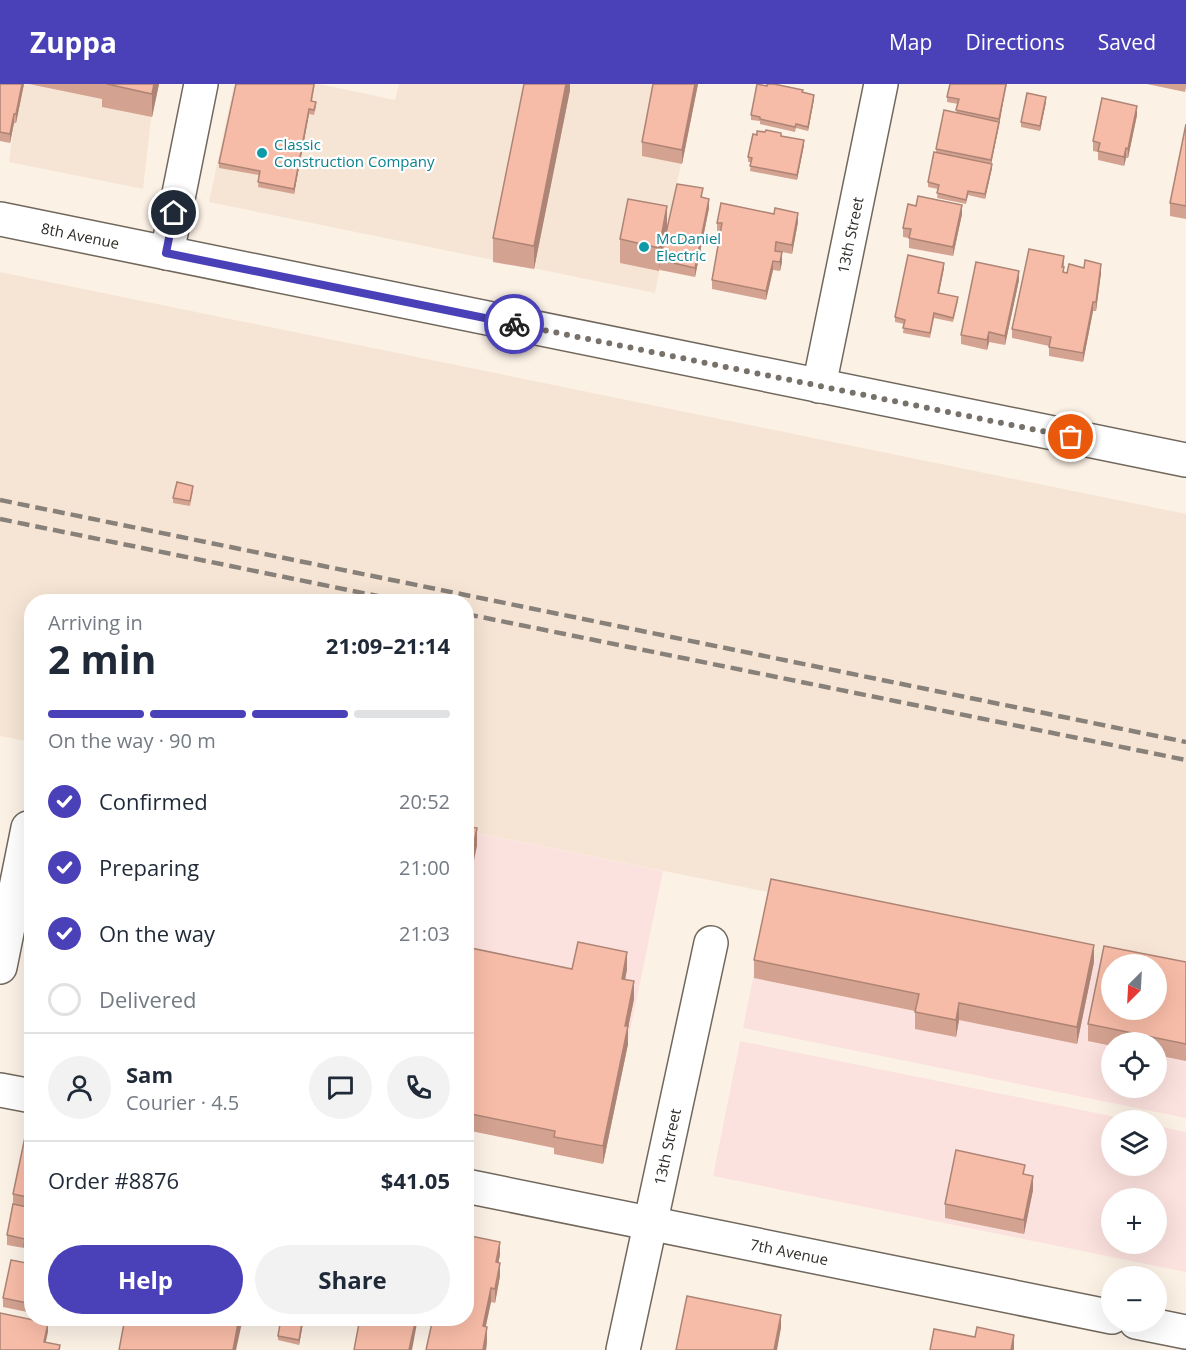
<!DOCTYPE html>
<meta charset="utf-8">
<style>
body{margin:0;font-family:"Open Sans",sans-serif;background:#f2f2f3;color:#1f2937;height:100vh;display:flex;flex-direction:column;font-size:22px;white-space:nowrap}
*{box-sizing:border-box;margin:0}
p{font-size:20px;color:#747a83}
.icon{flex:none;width:33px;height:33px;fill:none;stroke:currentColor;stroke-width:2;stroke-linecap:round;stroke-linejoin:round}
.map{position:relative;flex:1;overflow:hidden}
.panel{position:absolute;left:24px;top:510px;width:450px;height:732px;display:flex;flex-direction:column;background:#fff;border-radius:24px;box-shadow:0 6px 24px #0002}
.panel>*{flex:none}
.needle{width:39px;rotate:204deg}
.tools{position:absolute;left:1101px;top:870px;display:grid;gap:12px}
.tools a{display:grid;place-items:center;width:66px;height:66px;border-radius:50%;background:#fff;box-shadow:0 6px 24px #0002;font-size:30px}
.pin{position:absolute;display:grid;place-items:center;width:51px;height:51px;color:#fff;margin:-26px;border:3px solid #fff;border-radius:50%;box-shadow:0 2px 6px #0007}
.courier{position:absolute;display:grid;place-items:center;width:60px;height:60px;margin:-30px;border:4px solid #4a40b7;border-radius:50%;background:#fff;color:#222;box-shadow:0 2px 8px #0007}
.headline em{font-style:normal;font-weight:700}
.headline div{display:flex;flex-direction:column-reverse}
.headline{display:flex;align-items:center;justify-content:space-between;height:102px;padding:0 24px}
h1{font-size:39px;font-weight:700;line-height:45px}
.bar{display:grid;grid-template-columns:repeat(4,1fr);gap:9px 6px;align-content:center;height:72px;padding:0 24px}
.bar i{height:8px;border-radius:4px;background:#e0e1e3}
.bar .selected{background:#4a40b7}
.bar p{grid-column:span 4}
.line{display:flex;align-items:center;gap:15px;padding:0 24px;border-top:2px solid #e0e1e3}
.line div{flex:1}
.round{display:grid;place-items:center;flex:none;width:63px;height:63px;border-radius:32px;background:#f2f2f3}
ol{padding:0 24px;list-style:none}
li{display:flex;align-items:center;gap:18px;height:66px}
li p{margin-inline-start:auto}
li .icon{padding:6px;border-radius:50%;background:#4a40b7;color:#fff;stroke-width:4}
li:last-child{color:#747a83}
li i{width:33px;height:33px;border:3px solid #e0e1e3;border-radius:50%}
.action{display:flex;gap:12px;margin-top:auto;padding:12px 24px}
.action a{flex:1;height:69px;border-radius:36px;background:#4a40b7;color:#fff;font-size:24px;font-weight:700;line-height:69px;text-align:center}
.action a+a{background:#f2f2f3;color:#1f2937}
header{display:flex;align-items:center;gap:36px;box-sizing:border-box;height:84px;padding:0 30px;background:#4a40b7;color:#fff}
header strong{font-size:28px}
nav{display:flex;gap:33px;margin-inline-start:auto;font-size:21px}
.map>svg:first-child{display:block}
.built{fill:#f6e5d4}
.industrial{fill:#fce2de;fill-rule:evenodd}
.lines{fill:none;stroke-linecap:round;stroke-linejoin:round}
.minor-casing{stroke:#71685d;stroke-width:36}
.major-casing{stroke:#71685d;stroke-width:36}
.minor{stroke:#fff;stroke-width:33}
.major{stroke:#fff;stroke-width:33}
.rail{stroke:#88817a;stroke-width:4.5;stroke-dasharray:12 6;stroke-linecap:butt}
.wall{fill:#d4a290}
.shaded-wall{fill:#ad8475}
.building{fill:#f7bca7;stroke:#ad8475;stroke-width:1.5;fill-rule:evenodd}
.done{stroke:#77716a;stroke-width:6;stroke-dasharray:0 10.8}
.route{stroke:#4a40b7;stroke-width:8}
.culture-dot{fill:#0f9aa8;stroke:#fff;stroke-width:2}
.labels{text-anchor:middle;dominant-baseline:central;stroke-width:4.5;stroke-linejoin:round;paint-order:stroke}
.culture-label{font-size:15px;fill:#0d838f;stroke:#fff;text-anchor:start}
.street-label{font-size:15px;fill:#302c28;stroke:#fff}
</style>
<header>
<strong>Zuppa</strong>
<nav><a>Map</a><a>Directions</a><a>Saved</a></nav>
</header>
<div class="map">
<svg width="1186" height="1266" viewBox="0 0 1186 1266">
<rect width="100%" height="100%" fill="#fcf1e5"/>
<g class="built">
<polygon points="19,0 155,0 143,105 9,78"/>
<polygon points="234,0 319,0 395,16 399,0 697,0 655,209 209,118"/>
<polygon points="0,188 1186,430 1186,893 1156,880 1123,880 467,747 466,518 32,518 31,658 0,652"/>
</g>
<g class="industrial">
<polygon points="466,747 663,787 605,1070 467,1041"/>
<path d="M770 809 1123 880H1112V926H1156L1186 893V1034L743 944ZM1112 958H1156V1004H1112Z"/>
<path d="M740 957 1131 1036H1112V1082H1156L1157 1042 1186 1048V1188L713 1092ZM1112 1114H1156V1160H1112Z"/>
</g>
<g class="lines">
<defs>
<g id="minor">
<polyline points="167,169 201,0"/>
<path id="s1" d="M819 302 881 0"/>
<polyline points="0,883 28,744"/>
<polyline points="0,1006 32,1012"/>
<path id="s2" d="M466 1102 1112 1233"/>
<polyline points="1136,1238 1186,1248"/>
<path id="s3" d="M623 1266 711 859"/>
</g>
<g id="major">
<path id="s4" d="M0 135 1186 376"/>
</g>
</defs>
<use href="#minor" class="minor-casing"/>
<use href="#major" class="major-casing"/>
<use href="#minor" class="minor"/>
<use href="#major" class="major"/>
<g class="rail">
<polyline points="0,416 1186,658"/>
<polyline points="0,435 407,518"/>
<polyline points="466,530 1186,676"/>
</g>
</g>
<g class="wall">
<polygon points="0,0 24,0 16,39 14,39 10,59 0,57"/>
<polygon points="29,0 159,0 152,33 102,23 102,15"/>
<polygon points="315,0 312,17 316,23 314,31 309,30 294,110 258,103 259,91 219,84 219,79"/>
<polygon points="570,0 570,6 534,185 493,178 493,154"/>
<polygon points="653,0 698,0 682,80 642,72 642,58"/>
<polygon points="1007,0 991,80 992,84 985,115 968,111 966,120 937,114 938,105 928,103 928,98 936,68 936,65 956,29 958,20 947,18 947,13"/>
<polygon points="1147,0 1186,0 1186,4 1185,8"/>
<polygon points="803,8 814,15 808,47 796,44 795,48 760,40 760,37 751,36 751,31"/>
<polygon points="1046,18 1040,47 1021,43 1021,38"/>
<polygon points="1137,31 1128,74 1126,74 1124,82 1098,76 1098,68 1093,67 1093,57"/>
<polygon points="1186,40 1186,135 1170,132 1170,119"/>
<polygon points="781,52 804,61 797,96 750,87 751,78 748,78 748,73"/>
<polygon points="703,113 709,124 695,193 660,186 660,183 659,187 620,179 620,155 667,144"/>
<polygon points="962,130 953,172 909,164 909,154 903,153 903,144"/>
<polygon points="798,138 792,170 782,168 782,178 780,187 773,186 766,216 712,205 712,196 720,148 717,148 717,139"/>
<polygon points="1064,172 1064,188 1101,189 1096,227 1093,227 1083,278 1049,272 1049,262 1012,254 1012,245"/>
<polygon points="944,184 939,209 958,217 953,238 934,234 930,254 903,249 904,240 895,238 895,233"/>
<polygon points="1019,196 1005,261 989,258 987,266 961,260 961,251"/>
<polygon points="193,407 190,422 173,419 173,414"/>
<polygon points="466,863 572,885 627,885 625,896 634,915 628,944 628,960 603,1080 554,1070 554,1064 466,1046"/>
<polygon points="754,876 1094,878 1077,960 959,936 956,953 915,945 915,927 754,894"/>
<polygon points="1186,878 1186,977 1156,971 1156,958 1112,958 1112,962 1088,957 1088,940"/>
<polygon points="32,1055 32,1173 24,1172 24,1164 7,1161 7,1151 13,1120 13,1110"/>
<polygon points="1025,1090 1033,1106 1024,1150 945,1134 945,1120"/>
<polygon points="500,1171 498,1179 500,1192 495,1219 491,1218 485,1243 487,1257 486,1266 426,1266"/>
<polygon points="32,1180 32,1229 3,1223 3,1214"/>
<polygon points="304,1234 299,1261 278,1256 278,1252"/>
</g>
<g class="shaded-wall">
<polygon points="22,0 24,0 16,39 16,30"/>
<polygon points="154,0 159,0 152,33 152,10"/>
<polygon points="566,0 570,0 570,6 534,185 534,162"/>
<polygon points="695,0 698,0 682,80 682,66"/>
<polygon points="1006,0 999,42 991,81 991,76"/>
<polygon points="814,11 814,15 808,47 808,43"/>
<polygon points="1046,13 1046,18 1040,47 1040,42"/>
<polygon points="1137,22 1137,31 1128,74 1128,65"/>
<polygon points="309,25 309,30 294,110 294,105"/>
<polygon points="14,30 14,39 10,59 10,50"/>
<polygon points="804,56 804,61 797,96 797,91"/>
<polygon points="1126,64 1126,74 1124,82 1124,73"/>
<polygon points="992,80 992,84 985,115 985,110"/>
<polygon points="709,115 709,124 695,193 695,184"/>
<polygon points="962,121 962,130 953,172 953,163"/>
<polygon points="667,122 667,146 660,176 659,187 659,164"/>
<polygon points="798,129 798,138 792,170 792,161"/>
<polygon points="782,168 782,178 780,187 780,178"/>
<polygon points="773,177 773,186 766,216 766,207"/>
<polygon points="944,179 944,184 938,214 938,209"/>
<polygon points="1101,180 1101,189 1096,227 1096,218"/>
<polygon points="1019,187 1019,196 1005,261 1005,252"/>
<polygon points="1093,218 1093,227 1083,278 1083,269"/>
<polygon points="989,248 989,258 987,266 987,256"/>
<polygon points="477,744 477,762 466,814 466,797"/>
<polygon points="1094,861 1094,878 1077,960 1077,943"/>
<polygon points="627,868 627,885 622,913 622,895"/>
<polygon points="634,897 634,915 628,944 628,960 603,1080 603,1062 625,942"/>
<polygon points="959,919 959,936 956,953 956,936"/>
<polygon points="1033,1092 1033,1106 1024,1150 1024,1136"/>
<polygon points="500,1158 500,1171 496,1191 496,1178"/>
<polygon points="500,1179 500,1192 495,1219 495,1205"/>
<polygon points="491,1204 491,1218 483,1256 483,1242"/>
<polygon points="781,1231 781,1244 777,1266 774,1266"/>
<polygon points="239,1234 243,1234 236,1266 233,1266"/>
<polygon points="303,1234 304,1234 299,1261 299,1256"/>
<polygon points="416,1234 418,1234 412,1266 409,1266"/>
<polygon points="48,1239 48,1248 44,1266 44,1258"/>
<polygon points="487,1243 487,1257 486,1266 483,1266"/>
<polygon points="1014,1251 1014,1266 1011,1266"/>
</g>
<g class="building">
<polygon points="0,0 22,0 16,30 14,30 10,50 0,48"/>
<polygon points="107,0 154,0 152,10"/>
<polygon points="236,0 314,0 311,17 316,18 314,26 309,25 294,105 258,98 260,87 219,79"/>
<polygon points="524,0 566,0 534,162 493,154"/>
<polygon points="653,0 695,0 682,66 642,58"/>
<polygon points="757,0 767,2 767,0 774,0 803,6 802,8 814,11 808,43 796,40 795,43 760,35 760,33 751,31"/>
<polygon points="950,0 1006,0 999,35 956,26 959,15 947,13"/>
<polygon points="1027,9 1046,13 1040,42 1021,38"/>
<polygon points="1102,14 1137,22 1128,65 1126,64 1124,73 1098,67 1100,59 1093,57"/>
<polygon points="944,26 999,38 991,76 936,65"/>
<polygon points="1186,40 1186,122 1170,119"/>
<polygon points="766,46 781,49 781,52 804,56 797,91 750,82 752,74 748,73 753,50 757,51 757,47 765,48"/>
<polygon points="934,68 992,80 985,110 968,107 966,116 937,109 939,101 928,98"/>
<polygon points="677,100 703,104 701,113 709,115 695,184 660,176"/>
<polygon points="918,112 962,121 953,163 909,154 911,145 903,144 908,120 916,122"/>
<polygon points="628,115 667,122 659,164 620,155"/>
<polygon points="721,119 774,130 775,124 798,129 792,161 776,158 775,167 782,168 780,178 773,177 766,207 712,196 722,139 717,139"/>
<polygon points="1029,165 1064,172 1062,183 1064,183 1063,188 1067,189 1069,180 1084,184 1085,176 1101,180 1096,218 1093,218 1083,269 1049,263 1051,253 1012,245"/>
<polygon points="908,171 944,179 938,209 958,213 953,234 934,229 930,249 903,244 905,236 895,233"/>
<polygon points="976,178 1019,187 1005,252 989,248 987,256 961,251"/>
<polygon points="177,398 193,402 190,417 173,414"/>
<polygon points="466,742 477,744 466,797"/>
<polygon points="771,795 1094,861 1077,943 959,919 956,936 915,928 919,910 754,876"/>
<polygon points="578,858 627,868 622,895 634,897 625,942 628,942 603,1062 554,1053 555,1047 466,1029 466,863 572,885"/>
<path d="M1104 862 1186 878V960L1088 940ZM1112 880H1156V926H1112Z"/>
<polygon points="25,1053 32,1055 32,1114 13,1110"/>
<polygon points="956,1066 1025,1081 1023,1090 1033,1092 1024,1136 945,1120"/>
<polygon points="13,1120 32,1124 32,1164 24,1162 25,1155 7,1151"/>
<polygon points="466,1151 500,1158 496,1178 500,1179 495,1205 491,1204 483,1242 487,1243 483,1266 426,1266 433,1234 466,1234"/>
<polygon points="11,1176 32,1180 32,1220 3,1214"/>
<polygon points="687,1212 781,1231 774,1266 676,1266"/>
<polygon points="0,1229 48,1239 44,1258 60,1261 59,1266 0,1266"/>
<polygon points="125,1234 239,1234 233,1266 119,1266"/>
<polygon points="281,1234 303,1234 299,1256 278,1252"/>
<polygon points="360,1234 416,1234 409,1266 354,1266"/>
<polygon points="977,1243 1014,1251 1011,1266 930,1266 934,1245 975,1253"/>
</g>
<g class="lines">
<polyline class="done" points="514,240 1071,353"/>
<polyline class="route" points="174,129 166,169 514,240"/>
</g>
<g class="culture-dot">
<circle cx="262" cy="69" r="6"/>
<circle cx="644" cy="163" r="6"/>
</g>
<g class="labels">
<g class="culture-label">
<text x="274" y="60">Classic<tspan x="274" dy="17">Construction Company</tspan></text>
<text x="656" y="154">McDaniel<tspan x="656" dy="17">Electric</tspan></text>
</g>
<g class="street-label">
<text stroke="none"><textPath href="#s4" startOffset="82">8th Avenue</textPath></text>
<text stroke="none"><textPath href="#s1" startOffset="154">13th Street</textPath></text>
<text stroke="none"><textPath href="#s3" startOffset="208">13th Street</textPath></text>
<text stroke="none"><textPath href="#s2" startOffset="330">7th Avenue</textPath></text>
</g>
</g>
</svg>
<div class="tools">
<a><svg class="needle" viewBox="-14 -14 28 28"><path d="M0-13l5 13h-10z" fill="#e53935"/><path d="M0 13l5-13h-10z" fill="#747a83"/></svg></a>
<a><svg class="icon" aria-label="locate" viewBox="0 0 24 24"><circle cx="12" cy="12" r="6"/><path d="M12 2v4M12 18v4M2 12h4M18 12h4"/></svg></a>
<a><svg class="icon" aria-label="layers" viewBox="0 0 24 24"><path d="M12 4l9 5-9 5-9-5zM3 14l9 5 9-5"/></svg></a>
<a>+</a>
<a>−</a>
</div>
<div class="pin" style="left:1071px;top:353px;background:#ea580c"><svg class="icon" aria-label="bag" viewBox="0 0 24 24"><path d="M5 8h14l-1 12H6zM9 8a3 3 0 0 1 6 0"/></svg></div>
<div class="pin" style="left:174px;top:129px;background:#1f2937"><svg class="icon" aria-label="home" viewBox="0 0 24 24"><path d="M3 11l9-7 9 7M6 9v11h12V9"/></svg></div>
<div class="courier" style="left:514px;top:240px"><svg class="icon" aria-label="bike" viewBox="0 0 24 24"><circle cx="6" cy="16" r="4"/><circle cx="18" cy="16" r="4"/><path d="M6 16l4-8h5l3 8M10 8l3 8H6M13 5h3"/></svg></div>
<section class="panel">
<div class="headline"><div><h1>2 min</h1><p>Arriving in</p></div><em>21:09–21:14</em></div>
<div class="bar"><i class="selected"></i><i class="selected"></i><i class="selected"></i><i></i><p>On the way · 90 m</p></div>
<ol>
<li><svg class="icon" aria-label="check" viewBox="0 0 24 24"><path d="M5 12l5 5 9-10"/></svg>Confirmed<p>20:52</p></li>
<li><svg class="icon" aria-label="check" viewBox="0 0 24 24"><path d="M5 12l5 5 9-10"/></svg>Preparing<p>21:00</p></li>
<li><svg class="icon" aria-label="check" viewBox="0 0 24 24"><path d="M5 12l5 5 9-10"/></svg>On the way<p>21:03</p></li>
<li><i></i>Delivered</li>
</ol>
<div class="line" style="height:108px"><a class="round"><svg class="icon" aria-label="person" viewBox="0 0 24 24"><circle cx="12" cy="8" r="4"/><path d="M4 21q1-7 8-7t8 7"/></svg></a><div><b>Sam</b><p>Courier · 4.5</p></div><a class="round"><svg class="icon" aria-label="chat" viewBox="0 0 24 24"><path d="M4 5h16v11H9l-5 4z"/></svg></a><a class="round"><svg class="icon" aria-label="phone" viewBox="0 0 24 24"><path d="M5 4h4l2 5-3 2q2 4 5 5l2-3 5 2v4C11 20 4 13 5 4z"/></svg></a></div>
<div class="line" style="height:78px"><div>Order #8876</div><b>$41.05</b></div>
<div class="action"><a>Help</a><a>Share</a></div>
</section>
</div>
